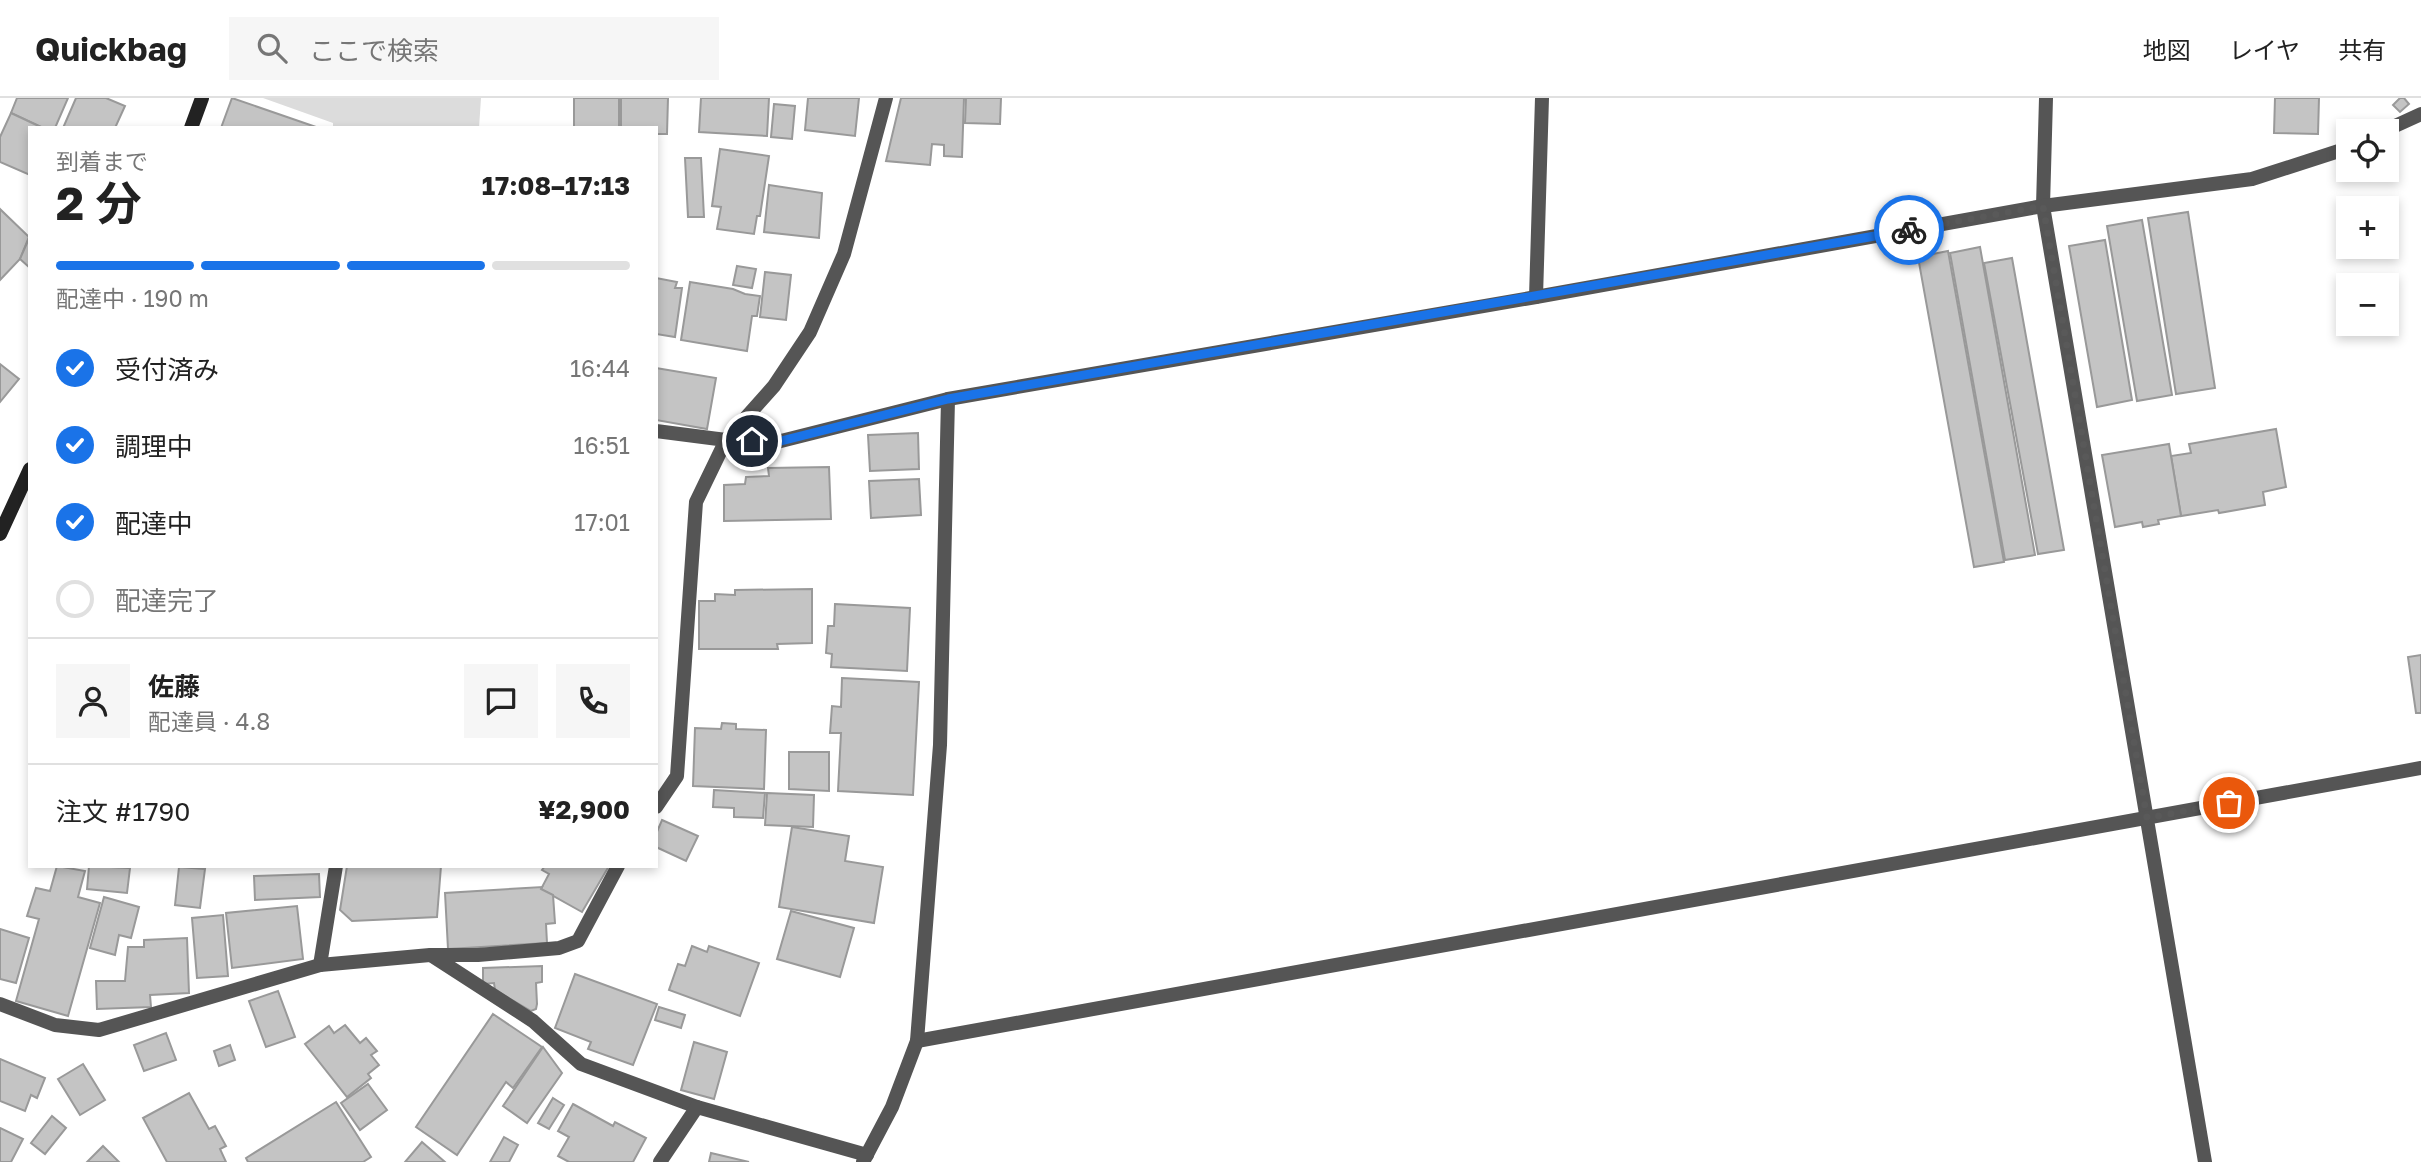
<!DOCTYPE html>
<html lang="ja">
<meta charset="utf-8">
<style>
body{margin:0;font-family:"Golos Text","Noto Sans JP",sans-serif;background:#f6f6f6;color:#222;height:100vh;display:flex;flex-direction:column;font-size:26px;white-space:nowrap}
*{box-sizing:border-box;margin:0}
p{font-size:23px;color:#767676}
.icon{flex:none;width:38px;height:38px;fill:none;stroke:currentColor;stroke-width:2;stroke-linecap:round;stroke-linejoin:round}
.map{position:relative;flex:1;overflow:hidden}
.side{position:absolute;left:28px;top:28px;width:630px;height:742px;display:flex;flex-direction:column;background:#fff;border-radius:0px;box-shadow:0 4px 10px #0003}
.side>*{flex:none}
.tools{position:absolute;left:2336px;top:21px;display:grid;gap:14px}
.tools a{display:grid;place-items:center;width:63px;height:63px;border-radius:0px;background:#fff;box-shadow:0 4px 10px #0003;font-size:35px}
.pin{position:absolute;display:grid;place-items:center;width:60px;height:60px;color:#fff;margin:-30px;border:4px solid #fff;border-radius:50%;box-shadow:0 2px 7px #0007}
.courier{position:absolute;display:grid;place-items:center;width:70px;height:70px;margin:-35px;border:5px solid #1a73e8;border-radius:50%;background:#fff;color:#222;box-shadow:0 2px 9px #0007}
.overview em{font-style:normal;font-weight:700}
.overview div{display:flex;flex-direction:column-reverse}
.overview{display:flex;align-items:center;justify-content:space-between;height:119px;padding:0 28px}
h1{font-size:46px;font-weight:700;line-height:52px}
.bar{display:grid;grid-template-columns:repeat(4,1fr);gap:10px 7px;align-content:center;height:84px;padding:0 28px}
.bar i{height:9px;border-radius:5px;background:#e0e0e0}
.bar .on{background:#1a73e8}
.bar p{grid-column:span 4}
.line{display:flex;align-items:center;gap:18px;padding:0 28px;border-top:2px solid #e0e0e0}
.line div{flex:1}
.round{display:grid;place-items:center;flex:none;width:74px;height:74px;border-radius:0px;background:#f6f6f6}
ol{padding:0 28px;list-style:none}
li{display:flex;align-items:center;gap:21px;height:77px}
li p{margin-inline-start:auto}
li .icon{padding:7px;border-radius:50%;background:#1a73e8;color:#fff;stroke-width:4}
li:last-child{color:#767676}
li i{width:38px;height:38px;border:4px solid #e0e0e0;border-radius:50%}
header{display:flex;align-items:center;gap:42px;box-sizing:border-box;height:98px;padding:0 35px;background:#fff;border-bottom:2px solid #e0e0e0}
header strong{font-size:33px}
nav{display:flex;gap:38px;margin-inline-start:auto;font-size:24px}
.search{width:490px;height:63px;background:#f6f6f6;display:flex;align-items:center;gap:18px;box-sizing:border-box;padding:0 24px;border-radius:0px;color:#767676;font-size:26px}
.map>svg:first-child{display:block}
.green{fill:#dcdcdc}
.building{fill:#c4c4c4;stroke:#999;stroke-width:2}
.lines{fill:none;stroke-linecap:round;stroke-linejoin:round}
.street{stroke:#555;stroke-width:14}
.secondary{stroke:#222;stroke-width:14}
.done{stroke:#595959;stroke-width:7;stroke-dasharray:0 12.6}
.route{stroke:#1a73e8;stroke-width:9}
</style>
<header>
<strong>Quickbag</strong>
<div class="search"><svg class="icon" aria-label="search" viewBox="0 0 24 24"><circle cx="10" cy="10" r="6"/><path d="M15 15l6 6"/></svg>ここで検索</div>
<nav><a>地図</a><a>レイヤ</a><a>共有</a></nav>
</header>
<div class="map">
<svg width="2421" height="1064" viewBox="0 0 2421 1064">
<rect width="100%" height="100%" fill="#fff"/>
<polygon class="green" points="263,0 481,0 479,30 333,30 333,25"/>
<g class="building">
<polygon points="17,0 68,0 55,30 43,30 11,15"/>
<polygon points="76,0 106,0 125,8 115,30 63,30"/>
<polygon points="232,0 316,29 221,30"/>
<rect x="574" y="0" width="45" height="30"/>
<polygon points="621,0 668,0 667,36 656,36 656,30 621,30"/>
<polygon points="701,0 769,0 767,38 699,34"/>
<polygon points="808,0 859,0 855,38 805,32"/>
<polygon points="901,0 964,0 962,59 944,58 944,47 932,46 930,67 886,63"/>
<polygon points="966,0 1001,0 1000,26 965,25"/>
<polygon points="2275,0 2319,0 2318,36 2274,35"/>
<polygon points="2400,0 2404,0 2409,6 2400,14 2393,7"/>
<polygon points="774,6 795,8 792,41 771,39"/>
<polygon points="11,15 43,30 30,30 30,77 0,64 0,39"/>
<polygon points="720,51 769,58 760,118 757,118 754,136 717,131 721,109 712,108"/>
<polygon points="685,60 701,60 704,119 688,119"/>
<polygon points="769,87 822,95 819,140 764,134"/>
<polygon points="0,111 29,139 20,161 0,182"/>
<polygon points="2188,114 2215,290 2176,296 2148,120"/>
<polygon points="2142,122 2172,297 2137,303 2107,128"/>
<polygon points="30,138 30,170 20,161"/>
<polygon points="2105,142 2132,302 2097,309 2069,148"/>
<polygon points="1980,149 2035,457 2005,462 1950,155"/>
<polygon points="1948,153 2004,464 1974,469 1918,159"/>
<polygon points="2012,160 2064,452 2038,456 1984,165"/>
<polygon points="737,168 756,171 752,190 733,187"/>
<polygon points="765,174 791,177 786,222 760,219"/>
<polygon points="656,180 677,184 675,190 682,190 675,239 656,236"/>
<polygon points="690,184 733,191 745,196 760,198 757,218 752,218 747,253 681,242"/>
<polygon points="0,266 19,281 0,304"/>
<polygon points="656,270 716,280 707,331 656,322"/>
<polygon points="2276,331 2286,389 2263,394 2265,407 2219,415 2218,412 2181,418 2171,358 2191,355 2189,346"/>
<polygon points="918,335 919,371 870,373 868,337"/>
<polygon points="2169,346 2181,418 2158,422 2159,426 2143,429 2142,424 2115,429 2102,357"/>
<polygon points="829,369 831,421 724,423 724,387 745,386 746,379 769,378 768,370"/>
<polygon points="919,381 921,417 871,420 869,383"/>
<polygon points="812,491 812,545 777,546 778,551 699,551 699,503 715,503 715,496 735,497 735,492"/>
<polygon points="835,506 910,510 907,573 831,569 832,556 826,555 828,528 834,528"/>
<polygon points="2421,557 2421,615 2416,615 2408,559"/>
<polygon points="842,580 919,584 913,697 838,693 841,635 830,635 832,608 841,609"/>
<polygon points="722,625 736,626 736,631 766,632 764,691 693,688 695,630 721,631"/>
<polygon points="789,654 829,654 829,693 789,691"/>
<polygon points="714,692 765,695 763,720 734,719 734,710 713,709"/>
<polygon points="767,695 814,697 813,729 765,727"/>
<polygon points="662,722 698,738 686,763 656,749 656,736"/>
<polygon points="792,729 849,738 845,763 883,769 874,825 779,809"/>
<polygon points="57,768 85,773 78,799 100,805 68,918 16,903 39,821 27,818 36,790 50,793"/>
<polygon points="89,768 130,770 127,795 87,791"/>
<polygon points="347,768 441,768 437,819 352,823 340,812"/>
<polygon points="545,768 609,768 582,814 541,791 549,776 542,772"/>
<polygon points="179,769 205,771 200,810 175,807"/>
<polygon points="319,776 320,799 255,802 254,778"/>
<polygon points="542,789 541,791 553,797 555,825 546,826 547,845 448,851 445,795"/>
<polygon points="104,799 139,809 131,840 119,837 115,857 90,850"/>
<polygon points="297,808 303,861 232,870 226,815"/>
<polygon points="791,813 854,830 840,879 777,861"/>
<polygon points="223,817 228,878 197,880 192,820"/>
<polygon points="0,831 29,840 16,885 0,881"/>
<polygon points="187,840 189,895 150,897 151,909 97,911 96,883 125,883 128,849 144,849 144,842"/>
<polygon points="692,848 707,854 709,848 759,865 740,918 669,892 678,866 685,868"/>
<polygon points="542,868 542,884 536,885 537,906 536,911 531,913 495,892 494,885 483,886 483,870"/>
<polygon points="575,876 657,906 633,967 588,951 591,944 555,930"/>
<polygon points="278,893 295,939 266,949 249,903"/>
<polygon points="659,909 685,917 681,930 655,922"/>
<polygon points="493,916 542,949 513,990 506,984 457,1057 416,1029"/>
<polygon points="345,927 360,945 366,940 377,953 371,957 379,967 368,976 371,980 347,999 305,946 329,928 334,935"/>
<polygon points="166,935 176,962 144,973 134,947"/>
<polygon points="694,944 727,954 714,1001 681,992"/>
<polygon points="230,947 235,962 219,968 214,953"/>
<polygon points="543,949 562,975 527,1025 503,1008"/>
<polygon points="0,961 45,980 37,1000 31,997 25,1013 0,1003"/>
<polygon points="83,966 105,1002 80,1017 58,981"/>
<polygon points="368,986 387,1012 360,1032 341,1005"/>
<polygon points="189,995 209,1031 215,1028 226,1048 220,1051 226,1064 167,1064 143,1020"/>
<polygon points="553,1000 564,1007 549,1031 538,1025"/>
<polygon points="336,1004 371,1059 363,1064 248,1064 246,1060"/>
<polygon points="573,1006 613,1028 615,1024 646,1040 633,1064 569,1064 558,1058 569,1039 558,1033"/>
<polygon points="52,1018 66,1030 45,1056 31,1045"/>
<polygon points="0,1030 23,1041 11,1064 0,1064"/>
<polygon points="504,1039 518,1047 509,1064 490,1064"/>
<polygon points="422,1044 445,1064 405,1064"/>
<polygon points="103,1048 119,1064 87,1064"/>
<polygon points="711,1055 749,1064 709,1064"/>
</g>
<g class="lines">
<g class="street">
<polyline points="2046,0 2043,108 2205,1064"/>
<polyline points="2384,33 2421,16"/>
<polyline points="1536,199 1542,0"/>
<polyline points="656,333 726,342 777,344 948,301 1536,199 2043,108 2252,81 2348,50"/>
<polyline points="656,709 677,678 696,404 726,342 774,288 810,234 844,156 886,0"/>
<polyline points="431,857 533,923 581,966 697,1009"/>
<polyline points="320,867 336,768"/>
<polyline points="0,906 55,927 99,932 320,867 430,857 478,857 559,850 578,843 618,768"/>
<polyline points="917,943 2421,670"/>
<polyline points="660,1064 697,1009 867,1057"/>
<polyline points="863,1064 892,1009 917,943 940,647 948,301"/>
</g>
<g class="secondary">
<polyline points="191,30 202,0"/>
<polyline points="0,436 30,371"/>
</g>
</g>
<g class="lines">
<polyline class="done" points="1909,132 2043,108 2147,720 2229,705"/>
<polyline class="route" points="752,343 777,344 948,301 1909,132"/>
</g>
</svg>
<div class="tools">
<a><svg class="icon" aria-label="locate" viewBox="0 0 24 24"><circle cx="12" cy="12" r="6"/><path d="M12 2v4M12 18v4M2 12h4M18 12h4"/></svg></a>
<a>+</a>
<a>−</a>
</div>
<div class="pin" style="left:2229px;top:705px;background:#ea580c"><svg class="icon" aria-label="bag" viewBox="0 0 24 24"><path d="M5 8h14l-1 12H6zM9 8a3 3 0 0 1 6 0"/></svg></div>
<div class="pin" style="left:752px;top:343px;background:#1f2937"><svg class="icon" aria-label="home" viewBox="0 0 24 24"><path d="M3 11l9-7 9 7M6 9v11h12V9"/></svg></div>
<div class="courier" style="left:1909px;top:132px"><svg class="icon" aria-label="bike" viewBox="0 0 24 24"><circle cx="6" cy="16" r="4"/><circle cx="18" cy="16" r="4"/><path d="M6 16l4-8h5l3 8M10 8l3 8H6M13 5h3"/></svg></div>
<section class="side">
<div class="overview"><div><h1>2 分</h1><p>到着まで</p></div><em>17:08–17:13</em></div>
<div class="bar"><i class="on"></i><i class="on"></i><i class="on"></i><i></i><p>配達中 · 190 m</p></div>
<ol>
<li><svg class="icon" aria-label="check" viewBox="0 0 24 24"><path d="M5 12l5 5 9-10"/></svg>受付済み<p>16:44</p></li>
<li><svg class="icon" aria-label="check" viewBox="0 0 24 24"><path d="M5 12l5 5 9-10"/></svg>調理中<p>16:51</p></li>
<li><svg class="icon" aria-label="check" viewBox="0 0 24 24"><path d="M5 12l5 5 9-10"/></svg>配達中<p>17:01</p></li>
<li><i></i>配達完了</li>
</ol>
<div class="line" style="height:126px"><a class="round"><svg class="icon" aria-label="person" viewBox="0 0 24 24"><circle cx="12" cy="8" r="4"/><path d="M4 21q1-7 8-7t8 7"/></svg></a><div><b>佐藤</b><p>配達員 · 4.8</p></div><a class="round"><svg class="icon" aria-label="chat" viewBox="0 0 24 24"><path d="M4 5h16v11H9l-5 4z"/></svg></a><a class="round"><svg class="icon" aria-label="phone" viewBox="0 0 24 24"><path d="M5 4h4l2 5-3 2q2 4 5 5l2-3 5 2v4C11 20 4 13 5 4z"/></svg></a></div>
<div class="line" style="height:91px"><div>注文 #1790</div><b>¥2,900</b></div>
</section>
</div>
